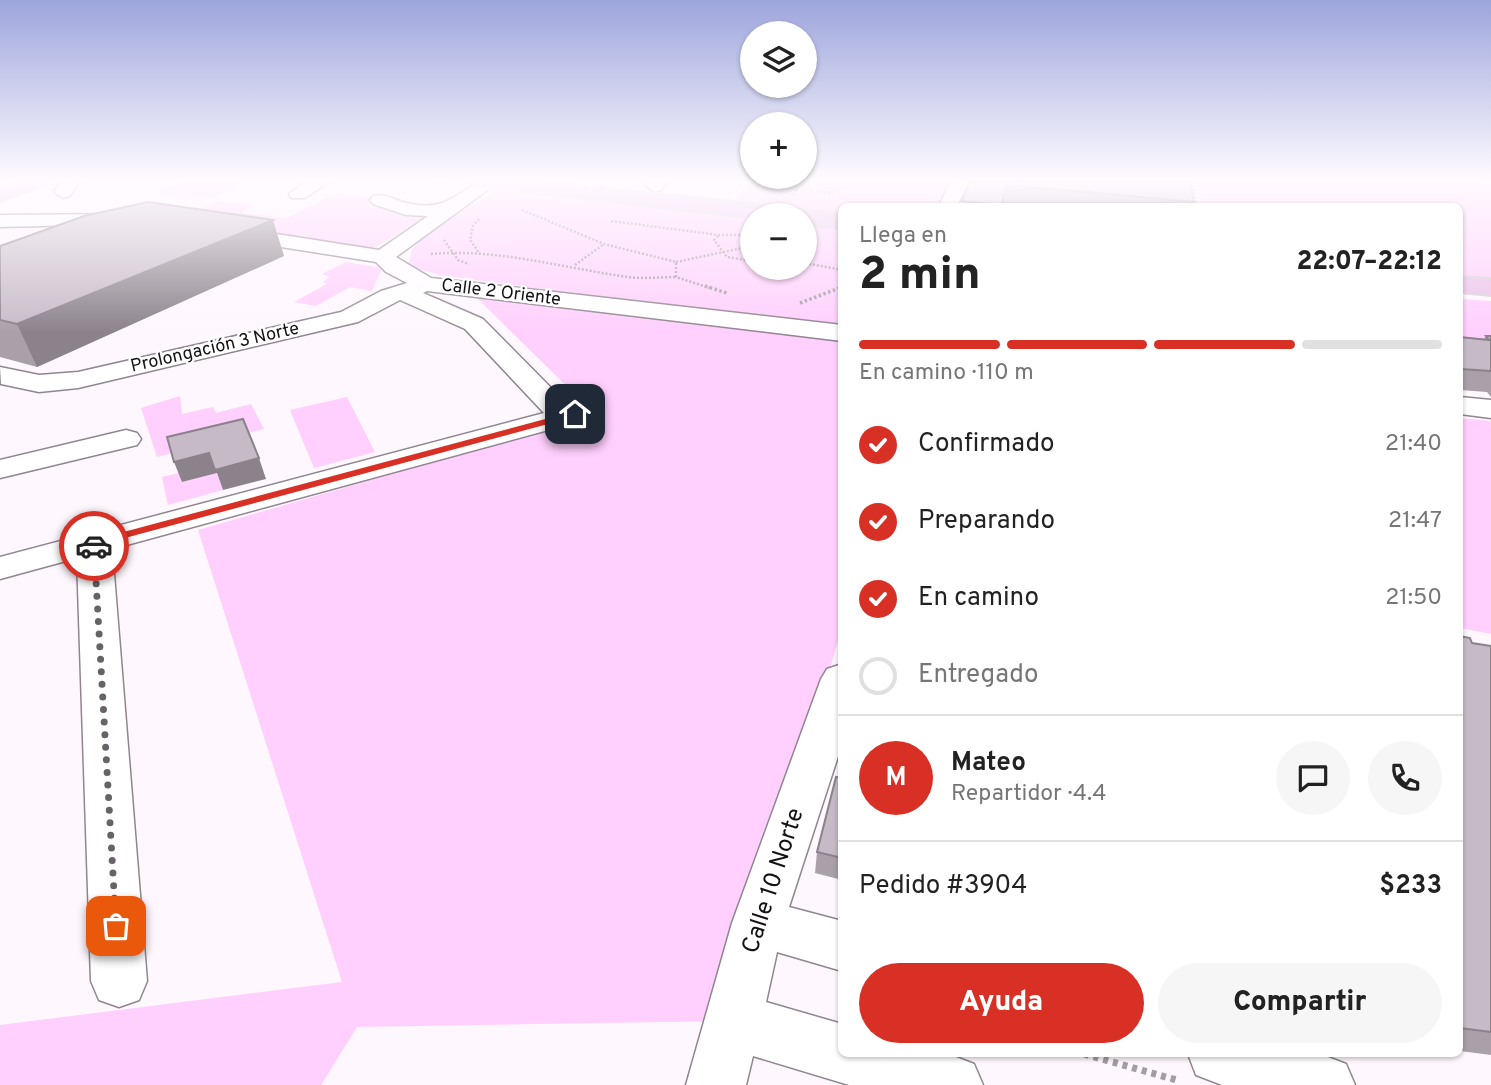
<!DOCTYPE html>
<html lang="es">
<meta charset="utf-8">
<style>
body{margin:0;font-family:Overpass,sans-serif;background:#f6f6f6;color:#222;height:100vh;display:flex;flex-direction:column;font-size:26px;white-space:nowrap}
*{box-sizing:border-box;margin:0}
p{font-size:23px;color:#767676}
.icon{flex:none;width:38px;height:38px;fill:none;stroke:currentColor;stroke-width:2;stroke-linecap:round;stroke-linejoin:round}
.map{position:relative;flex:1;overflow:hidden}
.details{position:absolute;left:838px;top:203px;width:625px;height:854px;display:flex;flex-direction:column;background:#fff;border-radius:10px;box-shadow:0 2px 5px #0004}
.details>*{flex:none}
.controls{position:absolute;left:740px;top:21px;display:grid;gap:14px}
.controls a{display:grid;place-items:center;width:77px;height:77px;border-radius:50%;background:#fff;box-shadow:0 2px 5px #0004;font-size:35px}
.pin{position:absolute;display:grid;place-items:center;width:60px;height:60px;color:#fff;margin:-30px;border-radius:14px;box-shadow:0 4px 10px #0006}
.courier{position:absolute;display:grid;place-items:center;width:70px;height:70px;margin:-35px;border:5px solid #d93025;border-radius:50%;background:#fff;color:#222;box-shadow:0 2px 9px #0007}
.headline em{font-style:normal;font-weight:800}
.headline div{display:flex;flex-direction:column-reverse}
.headline{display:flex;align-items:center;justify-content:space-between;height:119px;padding:0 21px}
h1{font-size:46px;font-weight:800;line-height:52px}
.bar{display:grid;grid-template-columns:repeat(4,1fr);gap:10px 7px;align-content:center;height:84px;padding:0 21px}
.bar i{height:9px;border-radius:5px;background:#e0e0e0}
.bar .selected{background:#d93025}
.bar p{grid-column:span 4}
.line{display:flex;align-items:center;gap:18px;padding:0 21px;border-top:2px solid #e0e0e0}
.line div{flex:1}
.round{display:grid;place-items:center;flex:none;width:74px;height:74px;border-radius:37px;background:#f6f6f6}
ol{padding:0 21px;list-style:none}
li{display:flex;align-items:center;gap:21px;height:77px}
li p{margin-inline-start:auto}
li .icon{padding:7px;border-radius:50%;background:#d93025;color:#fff;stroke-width:4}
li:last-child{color:#767676}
li i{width:38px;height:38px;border:4px solid #e0e0e0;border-radius:50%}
.primary-button{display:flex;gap:14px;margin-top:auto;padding:14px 21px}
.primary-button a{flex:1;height:80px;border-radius:42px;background:#d93025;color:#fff;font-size:28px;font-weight:800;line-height:80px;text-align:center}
.primary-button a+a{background:#f6f6f6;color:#222}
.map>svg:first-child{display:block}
.green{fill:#ffcffd}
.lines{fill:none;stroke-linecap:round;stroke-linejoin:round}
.minor-casing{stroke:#908590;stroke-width:3}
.major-casing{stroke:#d5d4d5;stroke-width:4}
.path-far2{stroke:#a49da3;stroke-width:2.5;stroke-dasharray:2 2;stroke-linecap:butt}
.path-far1{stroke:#a49da3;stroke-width:3.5;stroke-dasharray:2.5 2.5;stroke-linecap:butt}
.path{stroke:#a49da3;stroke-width:7;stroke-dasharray:5 5;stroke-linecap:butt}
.minor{fill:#fff;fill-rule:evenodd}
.major{fill:#eac2e9;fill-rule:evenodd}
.wall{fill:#aaa0aa}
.shaded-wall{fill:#8b828b}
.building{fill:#c6bac6;stroke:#8b828b;stroke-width:2}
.route{fill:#d93025}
.done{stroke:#676267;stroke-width:7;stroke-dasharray:0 12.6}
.labels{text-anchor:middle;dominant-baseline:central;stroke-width:5;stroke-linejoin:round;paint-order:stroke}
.far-street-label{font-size:18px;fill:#151115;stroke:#fff}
.near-street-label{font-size:24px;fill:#151115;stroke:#fff}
</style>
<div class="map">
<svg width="1491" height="1085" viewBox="0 0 1491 1085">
<rect width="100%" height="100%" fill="#fff7fe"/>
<g class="green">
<polygon points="184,181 247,181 212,198 158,193"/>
<polygon points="750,181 952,181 940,206 842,206 842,217 733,204"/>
<polygon points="1196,181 1440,181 1491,184 1491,281 1460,279 1460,206 1200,206"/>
<polygon points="501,188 758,215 752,215 752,268 805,268 805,220 842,224 842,330 439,275 408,266 412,249 427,233"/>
<polygon points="336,193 379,198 367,206 432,213 372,249 159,223 151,204 201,209 217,201 255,205 241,213 287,218"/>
<polygon points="346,262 382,268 372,291 350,287 316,306 294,302 327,284 323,282 330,277 322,274"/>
<polygon points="477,298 842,338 842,626 731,1021 357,1027 321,1085 0,1085 0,1025 342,982 198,530 596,415"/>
<polygon points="1460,299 1491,301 1491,353 1460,358"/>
<polygon points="180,396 182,414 213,407 216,413 251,404 264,429 157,457 141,408"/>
<polygon points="347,397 375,452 314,468 290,410"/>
<polygon points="1460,418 1491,421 1491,634 1460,628"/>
<polygon points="179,473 182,482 217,473 223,490 168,505 162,477"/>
</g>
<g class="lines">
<defs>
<g id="minor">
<polygon points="62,181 80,181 70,196 63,198 54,192"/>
<polygon points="307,181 330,181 305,198 291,198 289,194"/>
<path d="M479 181H500L396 257 431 278 842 325V341L427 291 423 293 483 319 570 407 585 408 590 414 585 420 112 549 147 981 139 1000 119 1007 99 1000 91 981 77 558 0 579V557L544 413 465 329 400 300 358 322 78 388 39 392 1 384 0 367 39 375 78 372 341 312 381 291 407 283 386 272 376 262 231 239 224 237 221 233 224 229 231 227 379 250 428 216 406 215 373 204 370 200 373 196C385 193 395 200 406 203 440 211 452 199 479 181Z"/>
<polygon points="649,181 669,181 661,190 655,192 646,186"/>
<polygon points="951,181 969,181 957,206 939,206"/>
<polygon points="124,214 131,216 134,220 131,224 0,227 0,215"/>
<polygon points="1460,397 1491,400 1491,418 1460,414"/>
<polygon points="126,430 137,433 141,439 137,445 0,478 0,460"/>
<polygon points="842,664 842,744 789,907 842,921 842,971 777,952 766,1002 842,1024 842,1054 948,1054 974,1064 983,1085 849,1085 753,1056 746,1085 686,1085 732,923 821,679 827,669"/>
<polygon points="1188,1054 1320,1054 1346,1064 1355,1085 1222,1085 1196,1075"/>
</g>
<g id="major">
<polygon points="18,181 47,181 44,185 0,201 0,188"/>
<path d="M469 181H536L789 208C805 212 824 212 842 214V228L805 224V215H752V217L479 187Z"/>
<polygon points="1460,277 1491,279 1491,295 1460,292"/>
</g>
</defs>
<use href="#minor" class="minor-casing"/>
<use href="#major" class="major-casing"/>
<g class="path-far2">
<polyline points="434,181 445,182"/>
<path d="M810 181 809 190C825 194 838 195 849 181"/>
<polyline points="1193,181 1197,206"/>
<polyline points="794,195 800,181"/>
<polyline points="522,210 604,244 676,262 676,277 710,288"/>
<polyline points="479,219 473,226 470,240 480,254"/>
<polyline points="611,221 719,235 745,235"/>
<polyline points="718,236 714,240 727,257 752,261"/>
<polyline points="444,240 458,260 469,264"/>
<path d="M431 254C496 248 563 268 628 277 643 279 660 277 676 277"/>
<polyline points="676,262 752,246"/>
<polyline points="805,263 842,270"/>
<polyline points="575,265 604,244"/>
</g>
<g class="path-far1">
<polyline points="705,286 727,293"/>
<polyline points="800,303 842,287"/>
</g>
<polyline class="path" points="1084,1054 1180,1081"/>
<use href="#minor" class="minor"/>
<use href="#major" class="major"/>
</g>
<g class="wall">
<polygon points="970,181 1194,202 1192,206 962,206 962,201"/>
<polygon points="0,246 284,256 37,367 0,357"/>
<polygon points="1486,336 1491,336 1491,397 1487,392 1460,390 1460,337 1484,339"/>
<polygon points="1460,636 1472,643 1491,646 1491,1055 1460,1051"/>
<polygon points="842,778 842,880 815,873 817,852"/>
</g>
<g class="shaded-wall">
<polygon points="1007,185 1003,206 1000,206 1001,205"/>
<polygon points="273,220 284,256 37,367 17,324"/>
<polygon points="209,453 259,458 266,479 223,490 217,473 182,482 174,462"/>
</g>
<g class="building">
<polygon points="970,181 1190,181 1194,202 1007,185 1001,205 962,201"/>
<polygon points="148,202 273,220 17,324 0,320 0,246 84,216"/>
<polygon points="1486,336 1491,336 1491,371 1460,369 1460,337 1489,340"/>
<polygon points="243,419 259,458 215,470 209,453 174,462 167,437"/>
<polygon points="1460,636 1470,638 1472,643 1491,646 1491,1032 1460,1028"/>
<polygon points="836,777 842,778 842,858 817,852"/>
</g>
<linearGradient id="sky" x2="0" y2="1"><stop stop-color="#9da6dc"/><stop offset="0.54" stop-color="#fffbff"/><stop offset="1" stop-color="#fffbff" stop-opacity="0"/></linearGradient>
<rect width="1491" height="333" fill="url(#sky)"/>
<polygon class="route" points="575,411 578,412 578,416 99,545 98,549 88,546 90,541"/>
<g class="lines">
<polyline class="done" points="94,546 116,926"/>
</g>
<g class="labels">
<g class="far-street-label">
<text transform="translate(501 293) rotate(7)">Calle 2 Oriente</text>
<text transform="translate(215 348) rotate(-13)">Prolongación 3 Norte</text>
</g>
<g class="near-street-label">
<text transform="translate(774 881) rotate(-72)">Calle 10 Norte</text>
</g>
</g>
</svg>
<div class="controls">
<a><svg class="icon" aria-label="layers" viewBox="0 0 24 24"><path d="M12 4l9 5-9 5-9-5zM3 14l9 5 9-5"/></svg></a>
<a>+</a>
<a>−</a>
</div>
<div class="pin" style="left:116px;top:926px;background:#ea580c"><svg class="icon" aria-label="bag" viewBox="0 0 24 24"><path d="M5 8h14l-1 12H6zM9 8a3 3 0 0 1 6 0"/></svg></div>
<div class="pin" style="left:575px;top:414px;background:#1f2937"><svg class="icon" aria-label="home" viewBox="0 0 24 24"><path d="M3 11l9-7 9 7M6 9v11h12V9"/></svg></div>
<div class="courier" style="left:94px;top:546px"><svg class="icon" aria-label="car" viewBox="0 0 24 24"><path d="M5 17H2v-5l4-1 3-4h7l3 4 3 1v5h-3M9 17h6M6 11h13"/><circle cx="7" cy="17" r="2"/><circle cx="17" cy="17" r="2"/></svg></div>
<section class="details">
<div class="headline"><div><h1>2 min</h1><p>Llega en</p></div><em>22:07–22:12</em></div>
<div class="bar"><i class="selected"></i><i class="selected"></i><i class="selected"></i><i></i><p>En camino · 110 m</p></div>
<ol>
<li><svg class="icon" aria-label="check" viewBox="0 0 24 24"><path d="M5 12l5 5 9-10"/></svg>Confirmado<p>21:40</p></li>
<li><svg class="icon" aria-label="check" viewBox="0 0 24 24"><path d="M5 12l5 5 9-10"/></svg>Preparando<p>21:47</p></li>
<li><svg class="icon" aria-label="check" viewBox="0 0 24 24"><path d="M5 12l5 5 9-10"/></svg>En camino<p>21:50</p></li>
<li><i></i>Entregado</li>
</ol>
<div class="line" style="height:126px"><b class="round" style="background:#d93025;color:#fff">M</b><div><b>Mateo</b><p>Repartidor · 4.4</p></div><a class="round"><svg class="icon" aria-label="chat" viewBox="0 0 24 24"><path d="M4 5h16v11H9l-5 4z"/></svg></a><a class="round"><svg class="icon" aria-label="phone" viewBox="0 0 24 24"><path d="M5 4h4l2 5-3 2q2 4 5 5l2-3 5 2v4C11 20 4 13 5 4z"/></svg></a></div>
<div class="line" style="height:91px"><div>Pedido #3904</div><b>$233</b></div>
<div class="primary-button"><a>Ayuda</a><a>Compartir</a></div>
</section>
</div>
